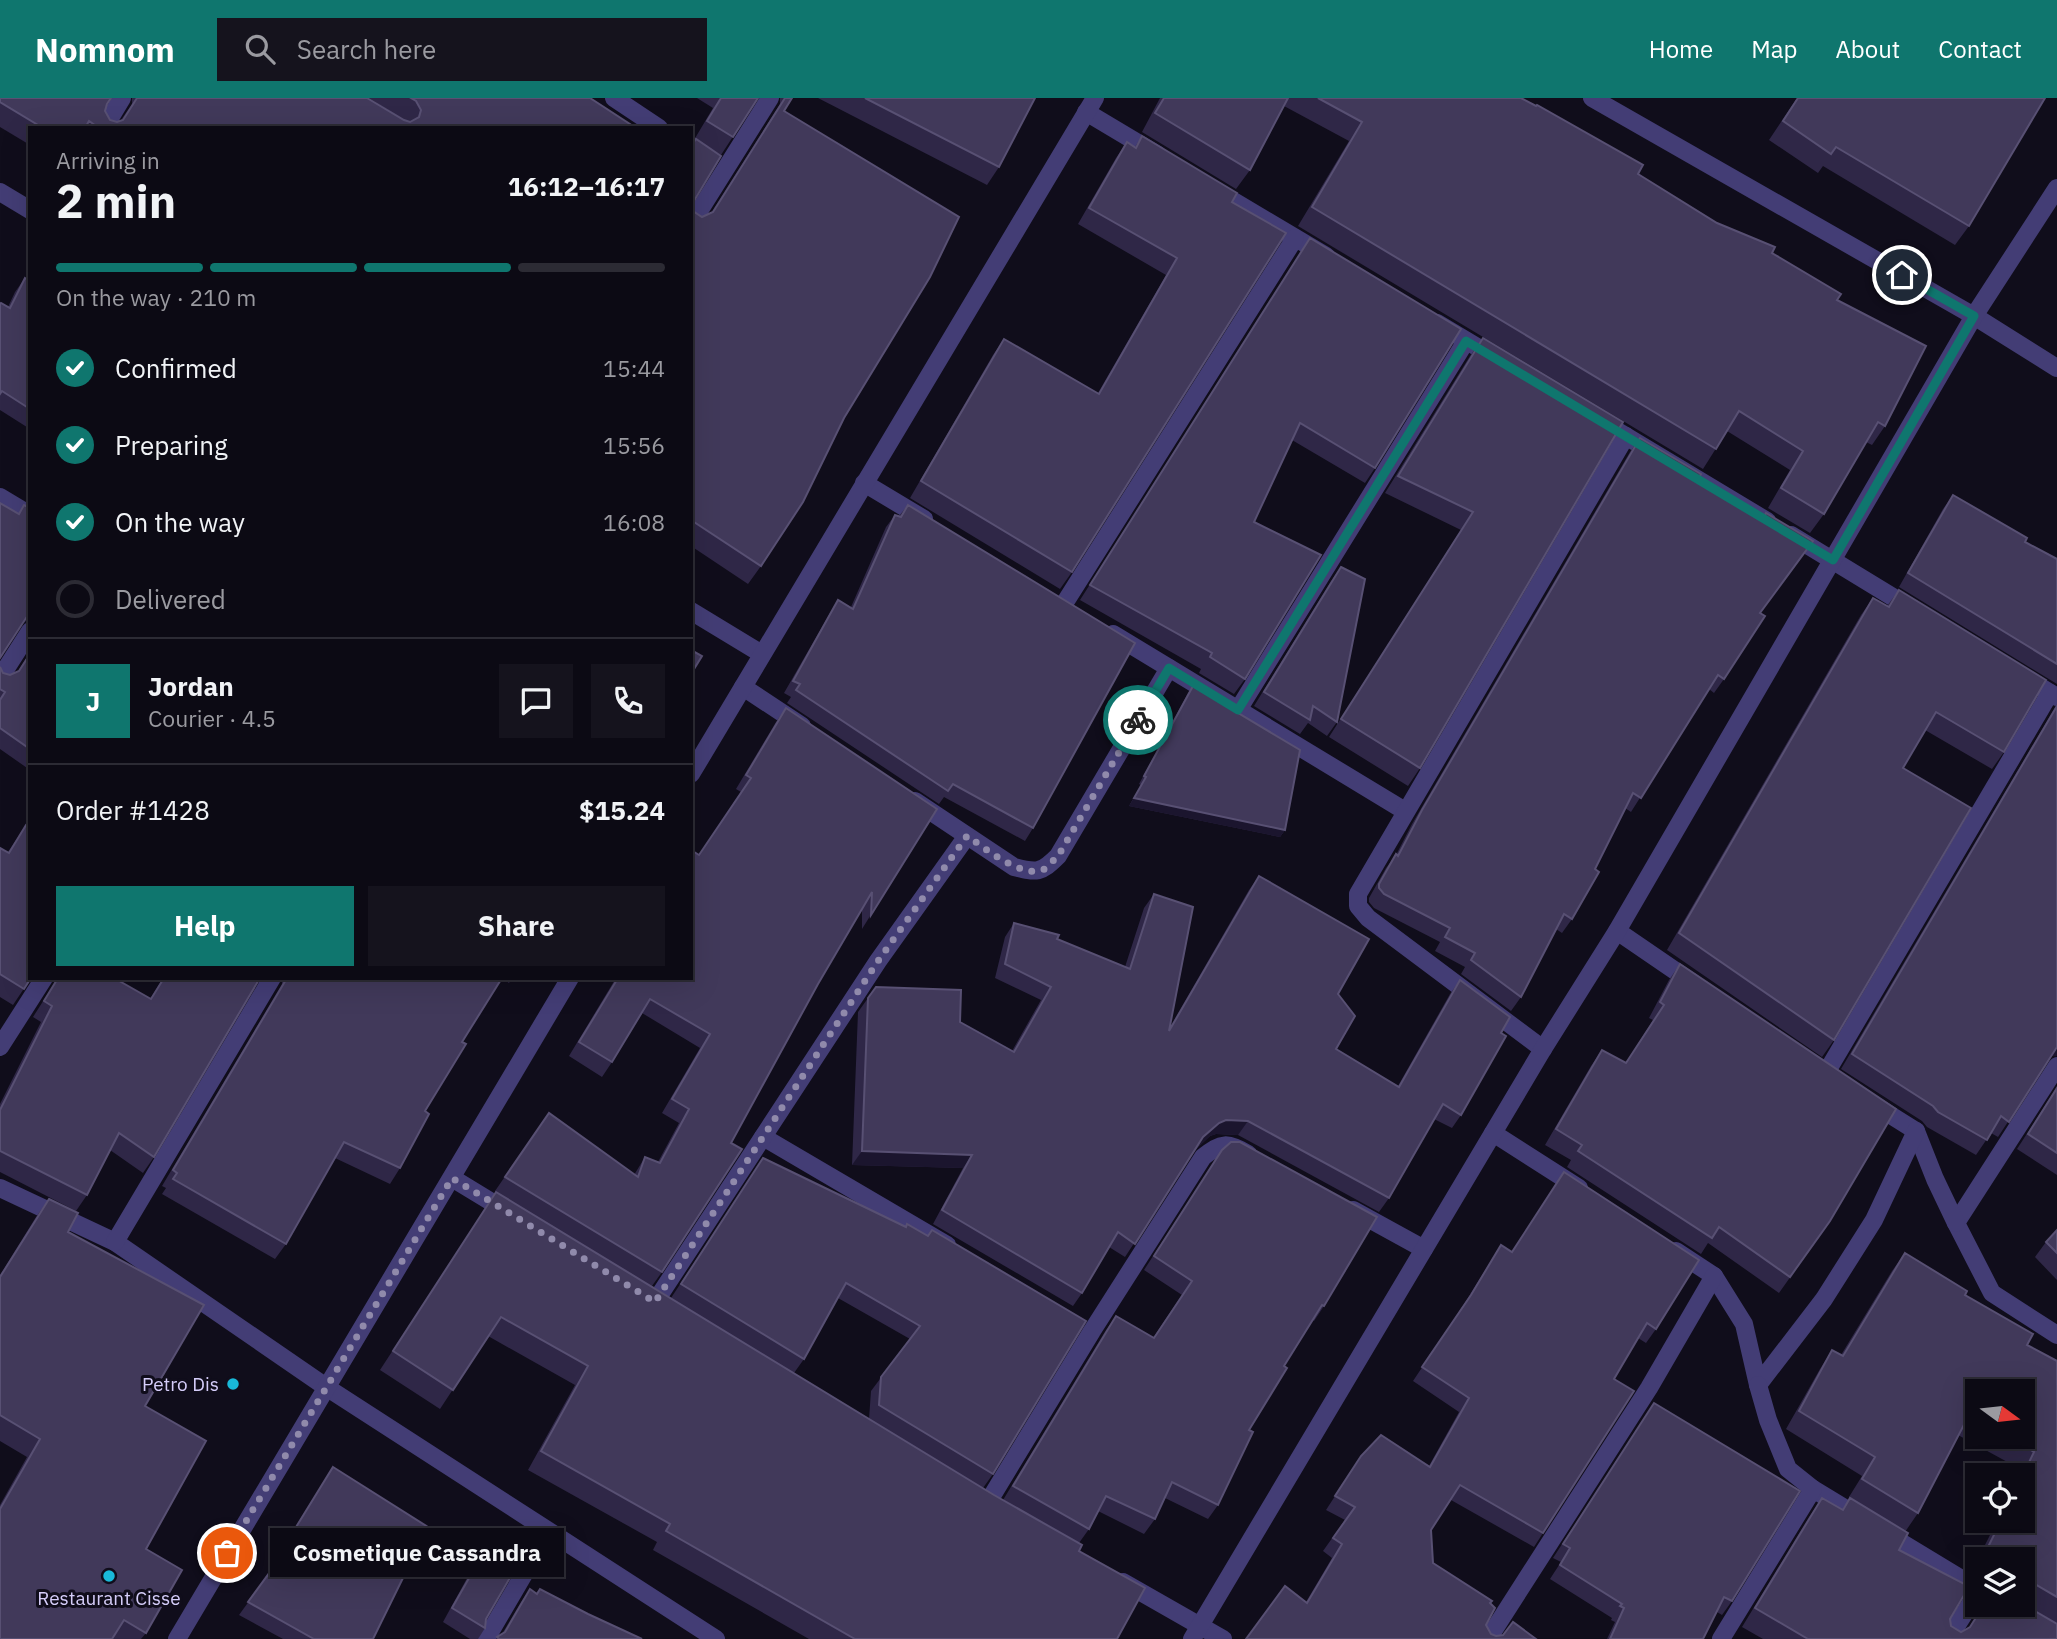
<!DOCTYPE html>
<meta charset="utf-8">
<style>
body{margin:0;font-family:"IBM Plex Sans",sans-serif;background:#15131d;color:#f1f3f6;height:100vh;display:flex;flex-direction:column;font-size:26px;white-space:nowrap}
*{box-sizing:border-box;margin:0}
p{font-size:23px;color:#9a9aa0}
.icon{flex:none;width:38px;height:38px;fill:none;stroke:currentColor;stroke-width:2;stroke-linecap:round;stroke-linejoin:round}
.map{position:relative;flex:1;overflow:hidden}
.panel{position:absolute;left:28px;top:28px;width:665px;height:854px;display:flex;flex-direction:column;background:#0c0a14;border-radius:0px;box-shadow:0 7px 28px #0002,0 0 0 2px #2c2b34}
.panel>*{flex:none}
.needle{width:46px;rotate:105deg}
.buttons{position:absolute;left:1965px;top:1281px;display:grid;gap:14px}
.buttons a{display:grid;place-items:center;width:70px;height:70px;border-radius:0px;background:#0c0a14;box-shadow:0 7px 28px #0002,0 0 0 2px #2c2b34;font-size:35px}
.pin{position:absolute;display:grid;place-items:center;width:60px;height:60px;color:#fff;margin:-30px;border:4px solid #fff;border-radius:50%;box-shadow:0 2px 7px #0007}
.courier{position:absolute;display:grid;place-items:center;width:70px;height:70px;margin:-35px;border:5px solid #0f766e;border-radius:50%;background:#fff;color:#222;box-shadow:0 2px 9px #0007}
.bubble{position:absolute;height:49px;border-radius:0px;background:#0c0a14;box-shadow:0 7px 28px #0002,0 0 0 2px #2c2b34;font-size:23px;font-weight:700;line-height:49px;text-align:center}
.summary em{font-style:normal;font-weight:700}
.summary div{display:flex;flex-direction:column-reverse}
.summary{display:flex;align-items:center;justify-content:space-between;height:119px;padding:0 28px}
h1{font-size:46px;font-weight:700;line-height:52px}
.bar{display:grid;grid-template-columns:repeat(4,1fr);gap:10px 7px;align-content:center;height:84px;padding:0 28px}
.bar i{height:9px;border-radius:5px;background:#2c2b34}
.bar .on{background:#0f766e}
.bar p{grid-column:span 4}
.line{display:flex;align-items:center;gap:18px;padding:0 28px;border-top:2px solid #2c2b34}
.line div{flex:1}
.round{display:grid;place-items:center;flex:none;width:74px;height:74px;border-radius:0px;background:#15131d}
ol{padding:0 28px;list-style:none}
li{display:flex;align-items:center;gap:21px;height:77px}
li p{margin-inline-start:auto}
li .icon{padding:7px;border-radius:50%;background:#0f766e;color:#fff;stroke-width:4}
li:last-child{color:#9a9aa0}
li i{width:38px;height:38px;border:4px solid #2c2b34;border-radius:50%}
.action{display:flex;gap:14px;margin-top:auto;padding:14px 28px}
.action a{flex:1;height:80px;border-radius:0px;background:#0f766e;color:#fff;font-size:28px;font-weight:700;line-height:80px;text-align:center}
.action a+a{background:#15131d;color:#f1f3f6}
header{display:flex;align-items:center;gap:42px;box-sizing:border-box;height:98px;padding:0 35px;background:#0f766e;color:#fff}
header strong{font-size:33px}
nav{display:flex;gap:38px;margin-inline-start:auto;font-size:24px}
.search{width:490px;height:63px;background:#15131d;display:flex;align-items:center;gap:18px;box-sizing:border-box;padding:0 24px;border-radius:0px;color:#9a9aa0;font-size:26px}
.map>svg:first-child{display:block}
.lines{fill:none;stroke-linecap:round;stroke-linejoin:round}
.minor{stroke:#433d75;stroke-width:18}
.wall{fill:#2f2747;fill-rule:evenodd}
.shaded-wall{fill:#1b152e}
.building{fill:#41395a;stroke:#585073;stroke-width:2}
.done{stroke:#908aab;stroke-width:7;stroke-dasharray:0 12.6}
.route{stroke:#0f766e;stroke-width:9}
.poi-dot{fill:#19b9d9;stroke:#100d1b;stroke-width:2.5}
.labels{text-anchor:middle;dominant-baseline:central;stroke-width:6;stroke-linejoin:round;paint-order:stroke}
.poi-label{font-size:19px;fill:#d5cdf9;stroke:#100d1b;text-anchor:end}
</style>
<header>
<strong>Nomnom</strong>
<div class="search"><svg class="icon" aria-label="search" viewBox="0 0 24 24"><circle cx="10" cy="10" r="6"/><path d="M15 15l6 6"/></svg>Search here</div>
<nav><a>Home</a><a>Map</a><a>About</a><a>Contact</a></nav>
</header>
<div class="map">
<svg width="2057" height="1541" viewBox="0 0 2057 1541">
<rect width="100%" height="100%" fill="#100d1b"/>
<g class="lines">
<g class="minor">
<polyline points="614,0 659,30"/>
<polyline points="1592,0 1974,218 2057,270"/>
<polyline points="1086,14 1158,57"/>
<polyline points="104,30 122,0"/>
<polyline points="1215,92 1326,158"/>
<polyline points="0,94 30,112"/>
<polyline points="691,126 770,0"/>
<polyline points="1437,225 1497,261"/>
<polyline points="1599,322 1767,423"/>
<polyline points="864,385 924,421"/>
<polyline points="0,399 30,417"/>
<polyline points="1791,437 1914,512"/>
<polyline points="1064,506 1295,140"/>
<polyline points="691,513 762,556"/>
<polyline points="1113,536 1405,713"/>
<polyline points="2021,577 2057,599"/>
<polyline points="0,580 30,533"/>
<polyline points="743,589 802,628"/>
<polyline points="1238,612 1466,243"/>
<polyline points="691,676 1095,0"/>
<path d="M915 703 1014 769C1037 775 1041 775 1058 758L1169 570"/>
<polyline points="1617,833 1693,885"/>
<polyline points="0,949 44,880"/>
<polyline points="1543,951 1368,820 1358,808 1358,796 1626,338"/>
<polyline points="1815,968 1826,975 2050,595"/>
<polyline points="2057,968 1956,1125 1992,1195 2057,1237"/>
<polyline points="1873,1006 1916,1033 1935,1081 1956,1125"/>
<polyline points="1493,1035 1579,1090"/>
<polyline points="763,1039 947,1147"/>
<polyline points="452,1080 508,1114"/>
<polyline points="0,1090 115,1144 326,1289 716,1541"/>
<polyline points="1353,1112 1424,1151"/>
<polyline points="115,1144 272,880"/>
<polyline points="1676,1153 1714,1178 1744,1226 1758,1287 1824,1201 1874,1122 1916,1033"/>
<polyline points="655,1204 878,863 967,738"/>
<polyline points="1813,1391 1978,1491"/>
<path d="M987 1406 1092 1233 1203 1059C1222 1044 1227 1044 1248 1056"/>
<polyline points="1123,1484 1223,1541"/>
<polyline points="177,1541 570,880"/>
<polyline points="486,1541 548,1435"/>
<polyline points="1192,1541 1543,951 1617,833 1974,218 2057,90"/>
<polyline points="1488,1541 1649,1290 1714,1178"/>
<polyline points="1721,1541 1813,1391 1788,1371 1768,1322 1758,1287"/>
<polyline points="1948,1541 1978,1494"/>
</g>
</g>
<g class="wall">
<polygon points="0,0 107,6 105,13 110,22 117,24 121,22 132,6 132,0 367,0 404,22 369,0 590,0 636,30 30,30 30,47 0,29"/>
<polygon points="697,0 758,0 721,57 698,43 693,113 702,119 711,115 780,6 780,0 792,0 784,13 844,320 761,468 748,486 691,448 691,47 713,10"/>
<polygon points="818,0 1035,0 999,69 987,87"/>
<polygon points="1160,0 1521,0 1638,76 1717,125 1772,155 1837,202 1885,328 1872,347 1866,344 1824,416 1810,435 1768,410 1790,372 1727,333 1703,371 1298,128 1349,43 1284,8 1250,72 1236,91 1142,34"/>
<polygon points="1797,0 2045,0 1969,128 1955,147 1823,68 1818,75 1769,42"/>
<polygon points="1142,38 1232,104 1072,474 1060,491 910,400 993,257 1004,241 1098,295 1166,177 1078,126 1116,60 1127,44 1135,49"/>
<polygon points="1310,140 1375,370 1365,385 1292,342 1254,424 1245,581 1234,596 1199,575 1201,571 1080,502"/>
<polygon points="25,180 30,183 30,331 0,312 0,206 8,209 15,194"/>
<polygon points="1483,240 1623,324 1420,670 1408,688 1329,639 1461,432 1385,395 1470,258"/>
<polygon points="1640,340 1698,381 1760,515 1724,581 1714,595 1709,591 1631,714 1625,710 1595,771 1572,821 1562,835 1556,831 1521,899 1511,913 1461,876 1465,869 1435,853 1440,844 1374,810 1369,804 1369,800 1386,770 1396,757 1412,726 1630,354"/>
<polygon points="1953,397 2025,444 2057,461 2057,586 1899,489 1943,411"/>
<polygon points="908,407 1033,730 1025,743 944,699 939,706 787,605 791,599 784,595 830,515 838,502 851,509 886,429 895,417 899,418"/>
<polygon points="1341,469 1337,624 1327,638 1308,625 1300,636 1254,608 1331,483"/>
<polygon points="1899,492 2004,654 1992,671 1925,632 1903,670 1834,942 1822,959 1667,852 1861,517 1873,500 1887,508"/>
<polygon points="30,554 30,672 0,651 0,569 3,575 10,577 18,573"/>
<polygon points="1193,588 1285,732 1280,739 1129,708 1141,687 1139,686 1188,595"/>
<polygon points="2057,606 2057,958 2052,958 2050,960 1998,1039 1991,1035 1976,1057 1927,1029 1922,1023 1841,971"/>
<path d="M786 610 937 711 862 831V811L818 886 731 1045 662 1174 652 1188 671 1200 763 1060 905 1129 928 1138 932 1132 993 1376 983 1390 1079 1453 1117 1541H809L653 1452 657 1444 528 1372 575 1287 488 1238 440 1311 380 1272 496 1094 495 1093 549 1015 634 1077 645 1059 658 1064 679 1025 662 1015 700 950 642 915 612 964 602 979 569 958 616 880H691L699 757 741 694 736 691 776 624ZM838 1200 910 1241 871 1293 869 1321 794 1275 804 1261Z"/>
<polygon points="26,727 31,880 13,907 0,899 0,750 8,754"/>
<polygon points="1259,778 1338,896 1336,951 1398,988 1450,896 1460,882 1461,1017 1452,1030 1434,1021 1389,1100 1379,1114 1238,1037 1216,1036 1210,1038 1196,1051 1125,1159 1109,1149 1082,1195 1073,1208 933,1126 963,1070 852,1067 858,914 876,889 960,924 1012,953 1041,902 995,880 1005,839 1014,825 1057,841 1125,869 1144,810 1154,796 1170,929 1249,792"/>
<polygon points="1680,866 1830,1123 1779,1195 1708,1145 1701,1156 1567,1069 1571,1062 1545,1047 1591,968 1602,952 1626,965 1653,922 1649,920 1669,882"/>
<polygon points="55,880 114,880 150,901 163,880 260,880 154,1059 143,1075 110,1052 87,1097 76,1113 0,1074 0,1006 41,924 33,919 54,886"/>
<polygon points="282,880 512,880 509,885 502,880 462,944 425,1013 400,1070 390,1086 335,1060 286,1146 275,1161 162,1096 166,1090 162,1088 282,886"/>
<polygon points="2057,989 2057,1077 2017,1051"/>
<polygon points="1222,1052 1324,1208 1314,1223 1313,1222 1284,1268 1249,1332 1218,1407 1208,1421 1165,1400 1155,1421 1144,1436 1098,1413 1089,1431 1079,1445 1003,1402 1106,1232 1116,1218 1153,1240 1182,1197 1144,1172"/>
<polygon points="1564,1074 1656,1231 1646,1245 1638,1240 1614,1281 1543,1435 1534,1449 1451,1402 1431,1432 1433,1465 1490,1505 1486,1527 1491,1536 1496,1538 1246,1541 1306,1504 1332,1460 1323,1453 1345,1422 1326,1412 1361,1358 1429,1368 1459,1314 1413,1283 1461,1211 1501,1147 1512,1154"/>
<polygon points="49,1101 68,1134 145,1308 146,1451 146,1535 141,1541 0,1541 0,1407 27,1359 0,1343 0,1177 36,1119"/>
<polygon points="2057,1132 2057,1182 2035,1159 2046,1144"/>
<path d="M1905 1155 1965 1197 2027 1247 2057 1263V1526L2023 1505V1461H1978L1997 1423H2023V1377H2019L2022 1372 1958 1337 1918 1415 1905 1434 1849 1399 1862 1378 1786 1331 1820 1271 1832 1252 1841 1257 1892 1173ZM1978 1293 2023 1339H1978Z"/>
<polygon points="1654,1305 1732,1503 1722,1517 1717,1514 1703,1541 1607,1541 1615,1524 1611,1522 1612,1520 1550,1481 1561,1464 1553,1460"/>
<polygon points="333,1369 373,1541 283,1541 239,1517 288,1449 284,1447"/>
<polygon points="1822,1400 1842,1412 1850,1400 1899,1452 1967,1487 1974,1476 1976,1477 1972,1474 1978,1462 1978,1478 1976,1477 1950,1521 1951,1528 1961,1534 1969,1530 1983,1507 2023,1507 2057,1541 1763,1541 1742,1529 1809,1419"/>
<polygon points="481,1459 486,1521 485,1530 478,1541 470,1541 443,1524 471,1473"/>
<polygon points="530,1491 536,1495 540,1491 588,1516 642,1541 496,1541 502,1536 521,1504"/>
</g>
<g class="shaded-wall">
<polygon points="30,514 30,522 21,526"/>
<polygon points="1134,700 1285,732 1280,739 1129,708"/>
<polygon points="2057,948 2057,958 2052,958 2048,961"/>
<polygon points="1226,1022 1248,1023 1238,1037 1216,1036 1210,1038 1194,1053 1203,1039 1219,1025"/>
<polygon points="862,1053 972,1057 963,1070 852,1067"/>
</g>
<g class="building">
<polygon points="0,0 111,0 107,6 105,13 110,22 117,24 123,22 137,0 367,0 404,22 410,24 419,19 421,12 416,3 411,0 590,0 636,30 99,30 89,23 85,30 43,30 0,4"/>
<polygon points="721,0 758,0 733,39 707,23"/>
<polygon points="785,0 792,0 784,13 959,119 930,179 844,320 803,404 761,468 691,422 691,48 696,41 721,58 694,103 693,113 702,119 713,114"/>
<polygon points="865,0 1035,0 999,69"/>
<polygon points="1164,0 1288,0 1250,72 1155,15"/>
<polygon points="1318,0 1521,0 1536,8 1537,7 1643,67 1638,76 1717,125 1775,149 1772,155 1841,196 1837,202 1926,248 1885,328 1878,324 1824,416 1781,390 1803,353 1739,313 1716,351 1312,109 1362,24"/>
<polygon points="1798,0 2045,0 1969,128 1836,49 1831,56 1783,23"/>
<polygon points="1142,38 1237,95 1232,104 1286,135 1072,474 921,383 1004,241 1099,296 1177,160 1089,110 1127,44 1136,50"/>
<polygon points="1310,140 1461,231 1375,370 1300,325 1254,424 1321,457 1245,581 1210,559 1212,555 1090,487"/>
<polygon points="25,180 30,183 30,311 2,293 0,296 0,206 1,205 10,210"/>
<polygon points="1483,240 1623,324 1420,670 1341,621 1473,414 1398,378"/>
<polygon points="1640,340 1701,376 1698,381 1734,405 1764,419 1766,415 1813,443 1760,515 1765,518 1724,581 1718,577 1641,700 1633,695 1595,771 1599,774 1572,821 1564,816 1521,899 1471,862 1475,855 1445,839 1450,830 1384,796 1379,790 1379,786 1396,756 1398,758 1422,712"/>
<polygon points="1953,397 2027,440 2025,444 2057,461 2057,566 1908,475"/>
<polygon points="0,405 19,416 24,407 30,410 30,514 0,560"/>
<polygon points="908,407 1135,545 1033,730 953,686 948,693 796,592 800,586 793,583 838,502 853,511 895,417 901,419"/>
<polygon points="1341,469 1365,481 1337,624 1313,608 1310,622 1264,594"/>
<polygon points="1899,492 2046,582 2004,654 1936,614 1903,670 1971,710 1834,942 1679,835 1873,500 1889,509"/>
<polygon points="691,552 702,558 691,576"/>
<polygon points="30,556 30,651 0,630 0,602 5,594 0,591 0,569 3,575 10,577 19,573"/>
<polygon points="1193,588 1300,652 1285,732 1134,700 1146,679 1144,678"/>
<polygon points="2057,608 2057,949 2009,1024 2001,1018 1987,1042 1938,1014 1933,1008 1852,956"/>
<polygon points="786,610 937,711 871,817 872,794 818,886 731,1045 742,1051 662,1174 505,1079 549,1015 638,1079 645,1059 660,1065 689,1011 672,1001 710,936 650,901 612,964 579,944 618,880 691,880 691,752 699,757 751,680 746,677"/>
<polygon points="26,727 30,729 30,880 31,880 24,891 0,876 0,750 9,755"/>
<polygon points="1259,778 1369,841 1338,896 1355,918 1336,951 1399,989 1460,882 1510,919 1501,935 1506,938 1461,1017 1443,1006 1389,1100 1248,1023 1226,1022 1219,1025 1203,1039 1135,1146 1118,1134 1082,1195 942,1112 972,1057 862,1053 868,900 876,889 961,892 960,924 1014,954 1051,889 1005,866 1014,825 1059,837 1057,841 1130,871 1154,796 1193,809 1169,933"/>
<polygon points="1680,866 1896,1011 1830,1123 1790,1179 1719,1129 1712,1140 1578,1053 1582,1047 1556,1031 1602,952 1626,965 1664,907 1660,904"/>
<polygon points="58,880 114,880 151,901 164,880 260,880 154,1059 119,1035 87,1097 0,1053 0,1012 52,908 44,903"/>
<polygon points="287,880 502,880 462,944 466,946 425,1013 429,1016 400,1070 344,1044 286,1146 173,1081 177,1075 173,1072"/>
<polygon points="2057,990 2057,1055 2028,1036"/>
<polygon points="1231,1044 1240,1044 1377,1119 1324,1208 1322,1207 1284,1268 1287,1270 1249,1332 1253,1334 1218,1407 1172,1384 1155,1421 1106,1398 1089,1431 1013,1388 1116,1218 1154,1240 1192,1183 1154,1158 1222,1052"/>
<polygon points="763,1060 906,1129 907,1126 928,1138 932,1132 1086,1223 993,1376 879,1307 881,1279 920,1228 846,1185 804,1261 681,1186"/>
<polygon points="1564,1074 1699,1162 1656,1231 1647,1225 1614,1281 1634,1293 1543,1435 1460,1387 1431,1432 1433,1465 1492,1503 1490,1505 1495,1510 1486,1527 1491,1536 1496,1538 1503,1537 1513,1524 1536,1541 1246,1541 1285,1488 1307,1505 1342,1446 1333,1440 1355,1409 1335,1398 1361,1358 1381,1337 1430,1369 1469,1300 1422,1269 1471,1197 1501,1147 1512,1154"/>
<polygon points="496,1094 994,1397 1082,1447 1079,1453 1145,1490 1117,1541 855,1541 666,1433 670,1426 541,1353 588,1268 501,1219 453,1292 393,1253"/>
<polygon points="49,1101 78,1115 68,1134 204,1207 145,1308 206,1343 146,1451 182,1472 146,1535 124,1522 112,1541 0,1541 0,1411 40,1341 0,1317 0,1179"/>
<polygon points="2057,1132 2057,1155 2046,1144"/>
<polygon points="1905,1155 1967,1193 1965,1197 2033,1236 2027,1247 2057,1263 2057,1499 2023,1479 2023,1461 1993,1461 1985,1455 2001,1423 2023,1423 2023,1377 2034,1354 2008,1339 2023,1339 2023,1293 1978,1293 1978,1322 1969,1317 1918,1415 1862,1381 1875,1359 1799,1313 1832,1252 1843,1258"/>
<polygon points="1654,1305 1800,1393 1732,1503 1724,1499 1703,1541 1610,1541 1624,1510 1620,1508 1622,1506 1560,1467 1570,1450 1563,1446"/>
<polygon points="333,1369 428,1429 373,1541 314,1541 248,1504 297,1437 293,1434"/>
<polygon points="1822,1400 1843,1412 1850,1400 1908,1435 1899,1452 1968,1488 1974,1476 1976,1477 1950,1521 1951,1528 1961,1534 1970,1529 1984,1507 2023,1507 2023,1506 2057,1526 2057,1541 1808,1541 1755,1510"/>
<polygon points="481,1459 511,1478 486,1521 485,1530 452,1510"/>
<polygon points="530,1491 537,1496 540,1491 588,1516 642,1541 499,1541 497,1539 505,1534"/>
</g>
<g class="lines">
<path class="done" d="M227 1455 452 1080 655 1204 878 863 967 738C984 749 1025 784 1046 770 1050 767 1054 761 1058 758L1138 622"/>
<polyline class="route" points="1138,622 1169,570 1238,612 1466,243 1833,462 1974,218 1902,177"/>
</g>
<g class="poi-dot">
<circle cx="233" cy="1286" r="7"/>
<circle cx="109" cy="1478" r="7"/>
</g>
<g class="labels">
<g class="poi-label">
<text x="219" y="1286">Petro Dis</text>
<text x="109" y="1500" text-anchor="middle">Restaurant Cisse</text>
</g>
</g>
</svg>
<div class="buttons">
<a><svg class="needle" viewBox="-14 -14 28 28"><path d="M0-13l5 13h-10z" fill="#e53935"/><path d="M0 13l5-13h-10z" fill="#9a9aa0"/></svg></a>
<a><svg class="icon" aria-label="locate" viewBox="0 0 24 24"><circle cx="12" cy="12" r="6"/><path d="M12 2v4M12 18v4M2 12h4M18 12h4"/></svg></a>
<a><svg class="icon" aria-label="layers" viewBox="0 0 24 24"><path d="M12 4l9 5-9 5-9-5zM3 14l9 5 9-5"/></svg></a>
</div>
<div class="pin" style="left:227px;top:1455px;background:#ea580c"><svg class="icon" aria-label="bag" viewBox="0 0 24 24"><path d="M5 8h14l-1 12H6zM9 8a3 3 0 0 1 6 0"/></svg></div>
<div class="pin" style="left:1902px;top:177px;background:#1f2937"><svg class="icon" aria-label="home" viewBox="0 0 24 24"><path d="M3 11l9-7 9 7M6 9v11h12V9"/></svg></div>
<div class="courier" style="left:1138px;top:622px"><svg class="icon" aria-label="bike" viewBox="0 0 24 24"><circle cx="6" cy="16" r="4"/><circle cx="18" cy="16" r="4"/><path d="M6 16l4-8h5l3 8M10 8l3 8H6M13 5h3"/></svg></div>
<div class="bubble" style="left:270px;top:1430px;width:294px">Cosmetique Cassandra</div>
<section class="panel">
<div class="summary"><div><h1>2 min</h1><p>Arriving in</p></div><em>16:12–16:17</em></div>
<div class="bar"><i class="on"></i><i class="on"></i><i class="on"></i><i></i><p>On the way · 210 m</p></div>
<ol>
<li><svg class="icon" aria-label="check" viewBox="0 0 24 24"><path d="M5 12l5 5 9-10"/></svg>Confirmed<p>15:44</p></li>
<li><svg class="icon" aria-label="check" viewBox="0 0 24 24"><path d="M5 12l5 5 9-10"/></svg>Preparing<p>15:56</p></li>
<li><svg class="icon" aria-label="check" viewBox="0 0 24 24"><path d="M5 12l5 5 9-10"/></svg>On the way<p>16:08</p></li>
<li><i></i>Delivered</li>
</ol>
<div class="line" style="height:126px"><b class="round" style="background:#0f766e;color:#fff">J</b><div><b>Jordan</b><p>Courier · 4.5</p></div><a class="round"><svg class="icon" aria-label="chat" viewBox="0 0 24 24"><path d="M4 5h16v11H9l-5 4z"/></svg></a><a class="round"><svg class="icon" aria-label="phone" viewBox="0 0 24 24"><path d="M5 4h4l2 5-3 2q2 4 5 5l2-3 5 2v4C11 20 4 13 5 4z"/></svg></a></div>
<div class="line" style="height:91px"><div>Order #1428</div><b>$15.24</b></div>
<div class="action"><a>Help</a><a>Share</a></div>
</section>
</div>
